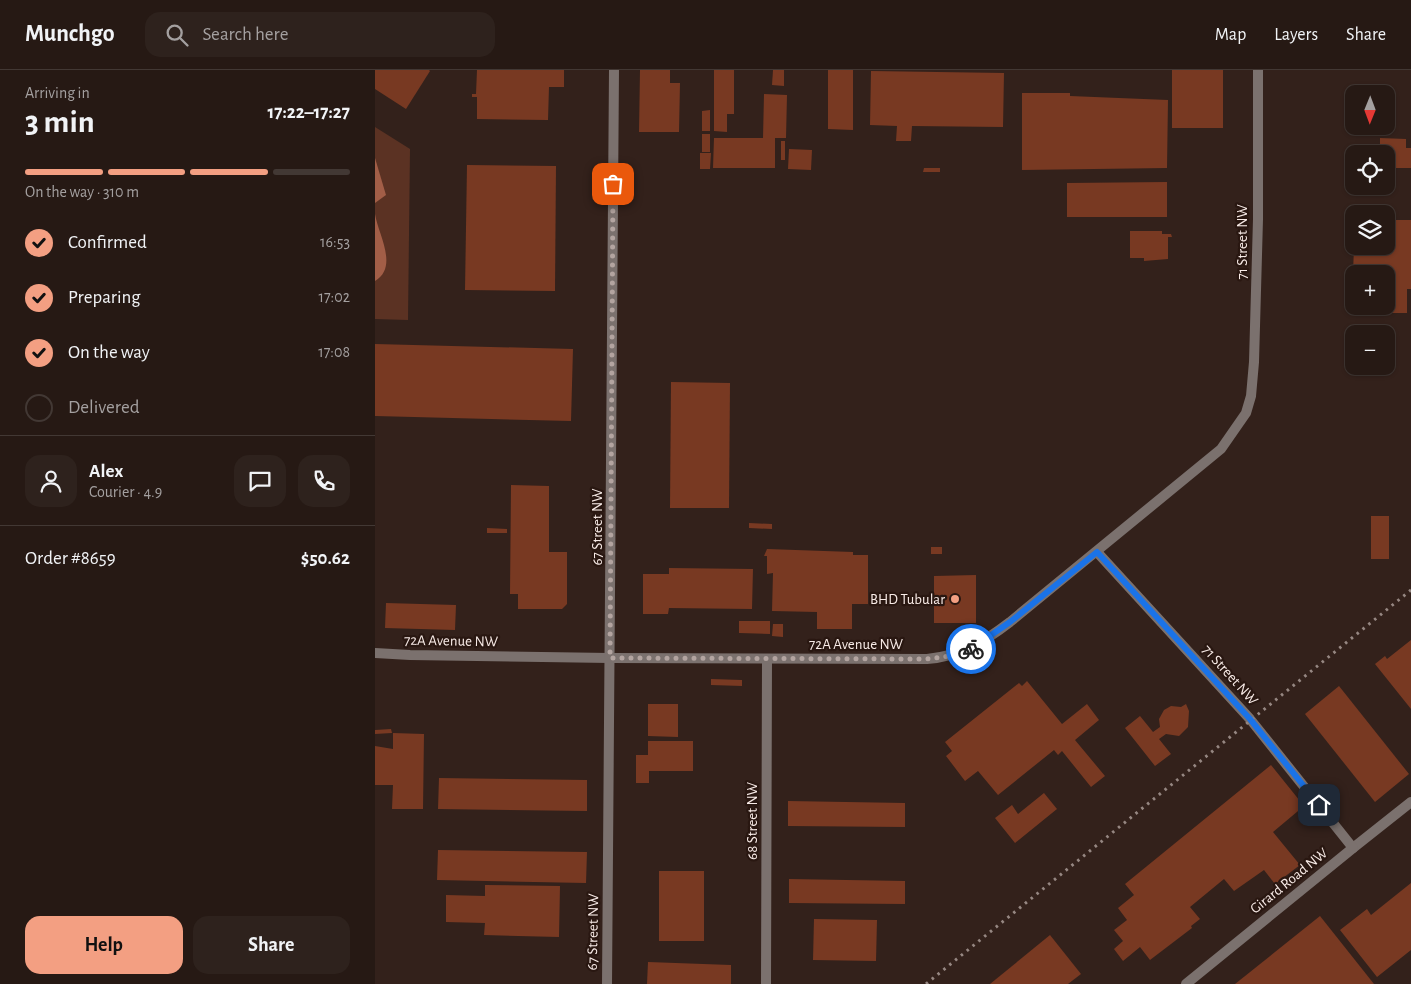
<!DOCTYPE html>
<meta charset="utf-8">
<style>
body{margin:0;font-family:"Alegreya Sans",sans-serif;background:#2e221d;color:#f1f3f6;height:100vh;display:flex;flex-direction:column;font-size:19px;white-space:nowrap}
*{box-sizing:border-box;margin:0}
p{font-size:16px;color:#a4a0a0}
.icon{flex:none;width:28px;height:28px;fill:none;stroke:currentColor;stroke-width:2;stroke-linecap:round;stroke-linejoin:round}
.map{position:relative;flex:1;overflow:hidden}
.sheet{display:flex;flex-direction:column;background:#261914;width:375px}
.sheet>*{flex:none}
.needle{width:32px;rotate:181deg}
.tools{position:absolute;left:970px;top:15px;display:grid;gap:10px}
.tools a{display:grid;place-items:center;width:50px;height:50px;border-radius:10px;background:#261914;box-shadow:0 1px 4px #0004,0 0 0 1px #423834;font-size:25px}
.pin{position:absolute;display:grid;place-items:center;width:42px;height:42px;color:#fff;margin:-21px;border-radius:10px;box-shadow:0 2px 8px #0006}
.courier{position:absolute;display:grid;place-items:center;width:50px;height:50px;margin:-25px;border:4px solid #1a73e8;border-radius:50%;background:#fff;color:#222;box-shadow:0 1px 6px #0007}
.headline em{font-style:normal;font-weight:700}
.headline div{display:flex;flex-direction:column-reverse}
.headline{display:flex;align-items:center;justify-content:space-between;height:85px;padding:0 25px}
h1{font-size:32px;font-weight:700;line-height:38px}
.bar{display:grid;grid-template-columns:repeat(4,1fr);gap:8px 5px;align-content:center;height:60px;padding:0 25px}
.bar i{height:6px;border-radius:4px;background:#423834}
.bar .selected{background:#f39f82}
.bar p{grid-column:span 4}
.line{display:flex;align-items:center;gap:12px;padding:0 25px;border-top:1px solid #423834}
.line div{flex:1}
.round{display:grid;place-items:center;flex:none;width:52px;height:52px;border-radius:15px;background:#2e221d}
ol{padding:0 25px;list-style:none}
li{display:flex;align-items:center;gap:15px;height:55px}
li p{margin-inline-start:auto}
li .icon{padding:5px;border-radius:50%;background:#f39f82;color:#111;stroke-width:4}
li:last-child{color:#a4a0a0}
li i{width:28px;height:28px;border:2px solid #423834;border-radius:50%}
.button{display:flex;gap:10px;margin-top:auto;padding:10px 25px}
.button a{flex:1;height:58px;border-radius:15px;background:#f39f82;color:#111;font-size:20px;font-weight:700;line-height:58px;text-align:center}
.button a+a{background:#2e221d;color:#f1f3f6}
header{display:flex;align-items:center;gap:30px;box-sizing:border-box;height:70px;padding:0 25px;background:#261914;border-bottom:1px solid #423834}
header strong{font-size:24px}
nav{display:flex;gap:28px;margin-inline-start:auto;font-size:18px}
.search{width:350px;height:45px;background:#2e221d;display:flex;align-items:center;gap:12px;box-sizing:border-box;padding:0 18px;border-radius:15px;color:#a4a0a0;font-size:19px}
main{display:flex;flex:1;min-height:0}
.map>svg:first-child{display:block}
.green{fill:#5b3223}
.water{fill:#a25e47}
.building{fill:#783922}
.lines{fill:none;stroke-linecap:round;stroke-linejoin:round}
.minor{stroke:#7b716e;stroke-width:10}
.tertiary{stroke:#7b716e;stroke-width:10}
.rail{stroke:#968782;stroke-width:3;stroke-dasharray:2.5 5;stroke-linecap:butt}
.done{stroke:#b3a4a0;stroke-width:5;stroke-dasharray:0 9}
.route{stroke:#1a73e8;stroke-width:6}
.poi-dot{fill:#f39f82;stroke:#291711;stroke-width:2}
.labels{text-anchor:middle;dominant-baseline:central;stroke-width:4.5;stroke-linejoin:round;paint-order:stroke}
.street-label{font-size:15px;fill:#f8ebe7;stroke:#291711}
.poi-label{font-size:15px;fill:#f8ebe7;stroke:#291711;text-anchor:end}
</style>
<header>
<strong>Munchgo</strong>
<div class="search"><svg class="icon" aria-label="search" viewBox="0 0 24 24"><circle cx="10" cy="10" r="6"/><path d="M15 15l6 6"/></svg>Search here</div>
<nav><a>Map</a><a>Layers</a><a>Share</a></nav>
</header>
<main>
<section class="sheet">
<div class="headline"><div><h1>3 min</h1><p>Arriving in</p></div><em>17:22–17:27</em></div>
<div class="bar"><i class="selected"></i><i class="selected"></i><i class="selected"></i><i></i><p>On the way · 310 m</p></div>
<ol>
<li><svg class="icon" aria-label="check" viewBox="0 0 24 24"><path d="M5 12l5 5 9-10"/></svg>Confirmed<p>16:53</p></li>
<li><svg class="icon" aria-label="check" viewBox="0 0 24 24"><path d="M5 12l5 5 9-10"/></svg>Preparing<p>17:02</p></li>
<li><svg class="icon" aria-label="check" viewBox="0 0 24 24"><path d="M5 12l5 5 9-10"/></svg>On the way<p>17:08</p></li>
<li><i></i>Delivered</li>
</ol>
<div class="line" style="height:90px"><a class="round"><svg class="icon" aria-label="person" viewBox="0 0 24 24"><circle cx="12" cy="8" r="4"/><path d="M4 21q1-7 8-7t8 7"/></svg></a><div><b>Alex</b><p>Courier · 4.9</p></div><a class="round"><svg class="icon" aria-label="chat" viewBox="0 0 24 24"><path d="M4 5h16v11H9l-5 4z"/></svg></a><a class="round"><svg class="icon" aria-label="phone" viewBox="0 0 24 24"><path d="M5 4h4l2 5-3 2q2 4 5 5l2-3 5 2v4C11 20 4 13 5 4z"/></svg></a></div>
<div class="line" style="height:65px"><div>Order #8659</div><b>$50.62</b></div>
<div class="button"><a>Help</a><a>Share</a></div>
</section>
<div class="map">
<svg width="1036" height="914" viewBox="0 0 1036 914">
<rect width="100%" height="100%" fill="#33211b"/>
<polygon class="green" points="0,57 35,79 33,250 0,249"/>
<g class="water">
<polygon points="0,88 11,125 0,133"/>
<path d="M0 144C3 164 24 197 0 211Z"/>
</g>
<g class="building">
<polygon points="0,0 54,0 55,1 31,39 0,19"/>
<polygon points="102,0 189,0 189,17 174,17 173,50 102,49 102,27 97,27 97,24 101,24"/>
<polygon points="265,0 295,0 295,13 305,13 304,62 264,62"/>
<polygon points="339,0 359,0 359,44 352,44 352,62 339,61"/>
<polygon points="398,0 409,0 409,16 397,15"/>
<polygon points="453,0 478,0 478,60 453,59"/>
<rect x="797" y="0" width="51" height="58"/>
<polygon points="496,1 629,3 628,57 537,56 536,71 521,71 522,56 495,55"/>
<polygon points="647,23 695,23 695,26 793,30 792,98 647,100"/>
<polygon points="389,24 412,25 411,68 400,68 400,98 338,98 339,68 388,68"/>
<polygon points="335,40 335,61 327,61 327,41"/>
<rect x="327" y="64" width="8" height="18"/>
<polygon points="1005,68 1031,69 1031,78 1036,78 1036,98 1011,98 1011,84 1005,84"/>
<rect x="406" y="71" width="4" height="19"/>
<polygon points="414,79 437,80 436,100 413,99"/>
<polygon points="325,83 336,83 335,99 325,99"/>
<polygon points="92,95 181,96 180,221 90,220"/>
<polygon points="549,98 565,98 565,102 548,102"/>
<polygon points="792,112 792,147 692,147 692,113"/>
<polygon points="1011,150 1036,150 1036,219 1032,219 1032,243 1006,243 1006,236 1011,236 1011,204 978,204 979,176 1011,176"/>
<polygon points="755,161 787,161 787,164 796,164 797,167 793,167 793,189 769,191 769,188 755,188"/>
<polygon points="0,274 198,279 196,351 0,346"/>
<polygon points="296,312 355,313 354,438 295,438"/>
<polygon points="136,415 174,416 174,482 192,482 192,534 187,539 143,539 143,524 135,524"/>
<rect x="996" y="446" width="18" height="43"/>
<polygon points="374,453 397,454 397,459 374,458"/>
<polygon points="112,458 132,459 132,463 112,463"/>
<rect x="556" y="477" width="11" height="7"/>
<polygon points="392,479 478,482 478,485 493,485 493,534 477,534 477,559 442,559 442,542 397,541 398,503 392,504 392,486 389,486"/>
<polygon points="294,498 378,499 377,539 294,538 293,544 268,544 268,504 294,504"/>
<polygon points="601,505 601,553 559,553 559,506"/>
<polygon points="11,533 81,535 80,560 10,558"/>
<polygon points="364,551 395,551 395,564 364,563"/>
<polygon points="398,554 408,554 408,567 397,566"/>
<polygon points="1036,570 1036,639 1000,594 1010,586 1012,589"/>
<polygon points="336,609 367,610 367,616 336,615"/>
<polygon points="652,611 687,654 712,634 724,650 700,670 730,706 716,717 687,681 683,685 679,680 623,725 603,701 590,711 571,686 577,681 570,672 644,613 647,616"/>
<polygon points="964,616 1034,704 1000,732 930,644"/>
<polygon points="273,634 303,634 303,667 273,666"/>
<polygon points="811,634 814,641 813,657 804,666 791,664 784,669 796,684 780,696 750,658 765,646 778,662 785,657 784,649 789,640 796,636 806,637"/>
<polygon points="16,659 17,663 0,664 0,660"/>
<polygon points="18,663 49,664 48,739 17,739 18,715 0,715 0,676 18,679"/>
<polygon points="273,671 318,671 318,701 274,701 274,713 261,713 261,685 273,685"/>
<polygon points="896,695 929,736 898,762 925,795 900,814 889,800 859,821 849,809 815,837 825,849 816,856 817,858 775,890 765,877 748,891 739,879 748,871 739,860 752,850 743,838 759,825 750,814"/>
<polygon points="64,708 212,710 212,741 63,739"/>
<polygon points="669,723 682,739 640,773 620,748 637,735 643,744"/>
<polygon points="413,731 530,733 530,757 413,756"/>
<polygon points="63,780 212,782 211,813 62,810"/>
<rect x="284" y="801" width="45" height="70"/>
<polygon points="414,809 530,811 530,834 414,833"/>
<polygon points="1036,813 1036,880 1002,907 965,860 992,839 996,845"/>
<polygon points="110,815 185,816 184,867 109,865 110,853 71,852 71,825 110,826"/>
<polygon points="945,846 999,914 860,914"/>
<polygon points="439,849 502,850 501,891 438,890"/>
<polygon points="675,865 706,904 693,914 615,914"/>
<polygon points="273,892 356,895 356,914 272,914"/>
</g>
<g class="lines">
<g class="minor">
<polyline points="0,583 35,585 235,588"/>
<polyline points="978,778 1036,732"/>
<polyline points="391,914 392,589"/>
</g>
<g class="tertiary">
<polyline points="722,482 875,649 978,778 811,914"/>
<path d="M235 588 552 589C586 586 609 572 635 552L846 379 871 343 876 326 879 292 883 149V0"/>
<polyline points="232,914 239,0"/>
</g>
<polyline class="rail" points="551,914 1036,520"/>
</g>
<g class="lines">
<polyline class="done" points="238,114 235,588 552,589 575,586 596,579"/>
<polyline class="route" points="596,579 635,552 722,482 875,649 944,735"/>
</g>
<circle class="poi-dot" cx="580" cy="529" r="5"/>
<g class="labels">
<g class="street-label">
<text transform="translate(867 172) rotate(-90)">71 Street NW</text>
<text transform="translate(222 457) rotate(-90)">67 Street NW</text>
<text transform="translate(76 571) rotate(1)">72A Avenue NW</text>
<text x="481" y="574">72A Avenue NW</text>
<text transform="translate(855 605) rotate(48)">71 Street NW</text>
<text transform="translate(377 751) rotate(-90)">68 Street NW</text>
<text transform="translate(914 811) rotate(-39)">Girard Road NW</text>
<text transform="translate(218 862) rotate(-89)">67 Street NW</text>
</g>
<g class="poi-label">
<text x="570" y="529">BHD Tubular</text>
</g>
</g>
</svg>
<div class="tools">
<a><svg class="needle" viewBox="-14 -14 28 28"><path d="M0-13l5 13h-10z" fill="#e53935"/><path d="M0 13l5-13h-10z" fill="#a4a0a0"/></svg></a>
<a><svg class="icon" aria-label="locate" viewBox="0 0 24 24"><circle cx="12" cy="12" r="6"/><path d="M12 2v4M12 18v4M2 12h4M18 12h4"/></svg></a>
<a><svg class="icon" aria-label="layers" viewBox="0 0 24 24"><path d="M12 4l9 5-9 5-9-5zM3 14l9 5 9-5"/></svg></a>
<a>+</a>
<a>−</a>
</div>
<div class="pin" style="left:238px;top:114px;background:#ea580c"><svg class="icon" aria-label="bag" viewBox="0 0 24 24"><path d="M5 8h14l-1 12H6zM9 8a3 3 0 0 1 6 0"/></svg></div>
<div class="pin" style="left:944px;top:735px;background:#1f2937"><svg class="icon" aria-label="home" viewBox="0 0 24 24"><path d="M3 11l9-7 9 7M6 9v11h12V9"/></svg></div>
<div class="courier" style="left:596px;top:579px"><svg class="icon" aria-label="bike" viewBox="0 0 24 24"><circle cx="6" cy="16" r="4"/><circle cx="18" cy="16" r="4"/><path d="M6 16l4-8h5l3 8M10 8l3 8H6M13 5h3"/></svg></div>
</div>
</main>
